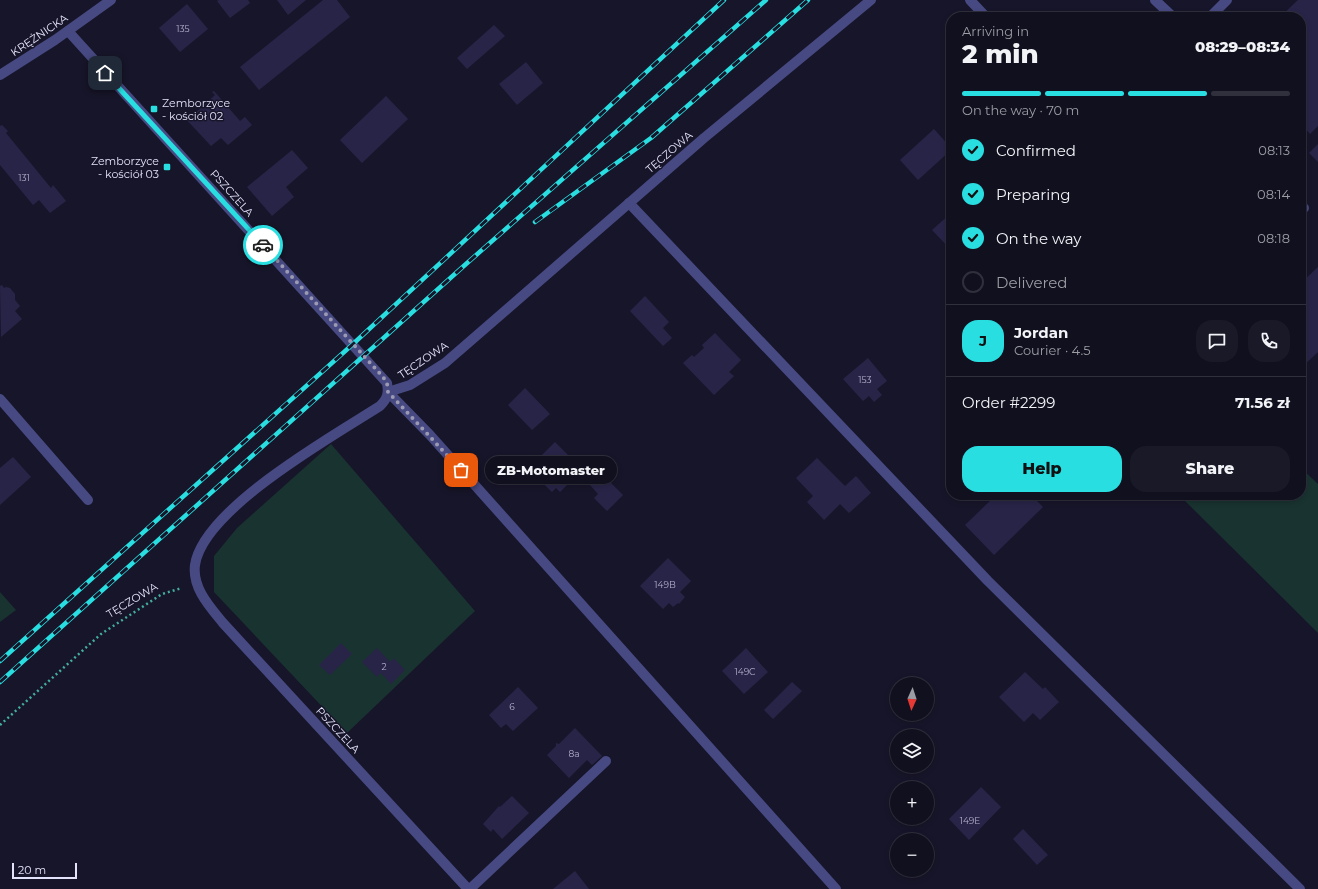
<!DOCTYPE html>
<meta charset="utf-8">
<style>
body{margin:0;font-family:Montserrat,sans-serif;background:#1a1928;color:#f1f3f6;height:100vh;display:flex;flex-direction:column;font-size:15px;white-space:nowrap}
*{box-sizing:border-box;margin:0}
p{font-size:13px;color:#9c9da4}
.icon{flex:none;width:22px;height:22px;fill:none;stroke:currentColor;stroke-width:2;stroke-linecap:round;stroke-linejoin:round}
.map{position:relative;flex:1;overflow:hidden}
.panel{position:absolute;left:946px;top:12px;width:360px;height:488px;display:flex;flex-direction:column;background:#11101f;border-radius:16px;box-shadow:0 2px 6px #0003,0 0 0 1px #30303d}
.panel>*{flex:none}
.needle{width:26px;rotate:183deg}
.controls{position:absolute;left:890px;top:677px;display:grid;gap:8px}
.controls a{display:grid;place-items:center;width:44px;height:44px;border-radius:50%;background:#11101f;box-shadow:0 2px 6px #0003,0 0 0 1px #30303d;font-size:20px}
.scale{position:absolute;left:12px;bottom:10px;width:65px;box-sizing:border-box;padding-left:4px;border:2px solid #e2e2fb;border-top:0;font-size:11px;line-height:14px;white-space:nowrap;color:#e2e2fb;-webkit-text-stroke:3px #171529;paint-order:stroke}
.pin{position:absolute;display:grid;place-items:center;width:34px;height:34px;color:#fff;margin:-17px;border-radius:8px;box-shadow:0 2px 6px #0006}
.courier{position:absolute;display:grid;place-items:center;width:40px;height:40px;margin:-20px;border:3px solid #28dee1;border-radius:50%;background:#fff;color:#222;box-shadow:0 1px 5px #0007}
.bubble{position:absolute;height:28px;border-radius:14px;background:#11101f;box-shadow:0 2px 6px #0003,0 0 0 1px #30303d;font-size:13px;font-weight:800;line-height:28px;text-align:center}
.overview em{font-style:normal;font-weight:800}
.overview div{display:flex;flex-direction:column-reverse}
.overview{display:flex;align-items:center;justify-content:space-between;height:68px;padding:0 16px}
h1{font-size:26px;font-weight:800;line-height:30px}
.bar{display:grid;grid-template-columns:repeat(4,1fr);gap:6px 4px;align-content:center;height:48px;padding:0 16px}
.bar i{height:5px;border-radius:3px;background:#30303d}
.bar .current{background:#28dee1}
.bar p{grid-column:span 4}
.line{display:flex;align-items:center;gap:10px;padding:0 16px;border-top:1px solid #30303d}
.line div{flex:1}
.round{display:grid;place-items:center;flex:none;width:42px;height:42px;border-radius:16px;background:#1a1928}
ol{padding:0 16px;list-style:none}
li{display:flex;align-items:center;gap:12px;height:44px}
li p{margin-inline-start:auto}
li .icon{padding:4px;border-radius:50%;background:#28dee1;color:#111;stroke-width:4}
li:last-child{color:#9c9da4}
li i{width:22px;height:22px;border:2px solid #30303d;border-radius:50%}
.cta{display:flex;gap:8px;margin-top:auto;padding:8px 16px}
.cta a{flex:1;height:46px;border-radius:16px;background:#28dee1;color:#111;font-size:16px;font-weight:800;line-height:46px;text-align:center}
.cta a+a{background:#1a1928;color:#f1f3f6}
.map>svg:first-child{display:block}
.green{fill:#193330}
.building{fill:#282448}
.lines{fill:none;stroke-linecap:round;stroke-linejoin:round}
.path{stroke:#43ae9e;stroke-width:2.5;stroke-dasharray:2 3;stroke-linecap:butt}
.minor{stroke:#474982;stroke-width:10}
.rail-casing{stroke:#28dee1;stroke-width:4.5}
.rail{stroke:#171529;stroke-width:3;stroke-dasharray:9;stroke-linecap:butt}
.done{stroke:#9b9ab2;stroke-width:4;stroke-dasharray:0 7.2}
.route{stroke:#28dee1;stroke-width:5}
.poi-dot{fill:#28dee1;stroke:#171529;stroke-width:1.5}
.labels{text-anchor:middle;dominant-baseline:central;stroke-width:3;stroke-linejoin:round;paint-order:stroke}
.number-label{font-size:9px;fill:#b4b2ce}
.street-label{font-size:11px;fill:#e2e2fb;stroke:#171529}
.poi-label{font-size:11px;fill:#e2e2fb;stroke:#171529;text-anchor:start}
</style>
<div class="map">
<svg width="1318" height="889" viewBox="0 0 1318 889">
<rect width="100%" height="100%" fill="#171529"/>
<g class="green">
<polygon points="331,444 475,611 347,733 214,592 214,556 237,528"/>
<polygon points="1301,468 1318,484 1318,633 1179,495 1301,495"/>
<polygon points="0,592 16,610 0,622"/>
</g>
<g class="building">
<polygon points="219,0 248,0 250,3 230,18 217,1"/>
<polygon points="277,0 306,0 288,15"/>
<polygon points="323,0 337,0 350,17 259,90 240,67"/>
<polygon points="1298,0 1318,0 1318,126 1310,134 1304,127 1301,130 1301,17 1280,17"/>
<polygon points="187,4 208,29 180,52 159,28"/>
<polygon points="494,25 505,36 467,69 457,58"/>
<polygon points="526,62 543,83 517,105 499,84"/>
<polygon points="214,91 240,121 245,117 252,125 228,145 221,138 211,146 184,117 185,116 188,120 215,95 212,92"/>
<polygon points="386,96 408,119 362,163 340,140"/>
<polygon points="2,125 8,131 6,133 51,188 53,185 66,201 50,213 39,200 33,205 0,165 0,126"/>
<polygon points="934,129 951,148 951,150 918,180 900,160"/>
<polygon points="1318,144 1318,162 1309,153"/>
<polygon points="292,150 308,168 286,187 294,197 272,216 247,187"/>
<polygon points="951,213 951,250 932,230"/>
<polygon points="1318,267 1318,352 1301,368 1301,283"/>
<polygon points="2,285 4,288 6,287 10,288 15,294 15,300 20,306 15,311 22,319 1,337 0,286"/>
<polygon points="645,296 669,322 663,328 672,338 663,346 630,311"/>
<polygon points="715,333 741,360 729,372 734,376 714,395 683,363 692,355 694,357 704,348 702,345"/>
<polygon points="868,358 887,381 877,389 882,395 874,402 869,396 863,401 843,379"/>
<polygon points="525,388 550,414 532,430 508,405"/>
<polygon points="555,442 578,465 566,477 571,481 560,492 556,488 552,492 528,469"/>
<polygon points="13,457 31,477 0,505 0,468"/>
<polygon points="817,458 845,486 856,476 871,493 849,513 840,504 824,520 807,502 813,496 796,478"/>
<polygon points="602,474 623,495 607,511 594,498 598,494 590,485"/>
<polygon points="996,495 1031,495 1043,507 994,555 965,525"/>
<polygon points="668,558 691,581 680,592 685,597 679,604 678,603 673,607 669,603 663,609 640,586"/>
<polygon points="341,643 352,654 330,675 319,665"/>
<polygon points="377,648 390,662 394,658 405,670 391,684 381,673 377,677 362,662"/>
<polygon points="746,648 768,672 744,694 722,671"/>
<polygon points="1025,672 1043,689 1045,687 1059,702 1040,720 1033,713 1024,722 999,697"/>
<polygon points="792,682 802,691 773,719 764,710"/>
<polygon points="518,687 538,708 513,731 506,724 501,728 489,715"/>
<polygon points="575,728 602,756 592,765 587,760 569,778 547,755 556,746 556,743 559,744"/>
<polygon points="981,787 1001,807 969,840 949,819"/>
<polygon points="512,796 529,813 502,839 493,829 491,832 483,824 499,806 500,807"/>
<polygon points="1023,829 1048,855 1037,865 1013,839"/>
<polygon points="575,871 589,889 553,889"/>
</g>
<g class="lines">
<polyline class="path" points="0,725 101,634 162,594 182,588"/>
<g class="minor">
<polyline points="970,0 986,17"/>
<polyline points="1155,0 1173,17"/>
<polyline points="1210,17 1227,0"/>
<path d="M68 31 387 383C389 394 387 399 380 406 333 436 203 509 195 565 192 588 210 607 223 623L468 889"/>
<polyline points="0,75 55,40 111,0"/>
<polyline points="629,203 988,581 1300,889"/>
<polyline points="1301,205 1304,208"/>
<polyline points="388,392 430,435 836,889"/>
<polyline points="388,392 410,385 445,363 704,138 871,0"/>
<polyline points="0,399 88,500"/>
<polyline points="470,889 606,761"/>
</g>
<defs>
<g id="rail">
<polyline points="535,222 651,138 808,0"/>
<polyline points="0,661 353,344 724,0"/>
<polyline points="0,682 466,264 766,0"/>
</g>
</defs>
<use href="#rail" class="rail-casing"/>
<use href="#rail" class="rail"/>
</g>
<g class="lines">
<polyline class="done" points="263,245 383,377 387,383 388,392 461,470"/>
<polyline class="route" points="105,73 263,245"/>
</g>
<g class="poi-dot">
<rect x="150" y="105" width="8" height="8" rx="2"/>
<rect x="163" y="163" width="8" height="8" rx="2"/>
</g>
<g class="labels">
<g class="number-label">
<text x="183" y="28">135</text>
<text x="24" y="177">131</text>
<text x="865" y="379">153</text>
<text x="665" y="584">149B</text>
<text x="384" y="666">2</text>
<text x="745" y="671">149C</text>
<text x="512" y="706">6</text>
<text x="574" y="753">8a</text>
<text x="970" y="820">149E</text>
</g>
<g class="street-label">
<text transform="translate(39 35) rotate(-34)">KRĘŻNICKA</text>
<text transform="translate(669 152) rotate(-41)">TĘCZOWA</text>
<text transform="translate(232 193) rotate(48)">PSZCZELA</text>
<text transform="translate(423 360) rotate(-34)">TĘCZOWA</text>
<text transform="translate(132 600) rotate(-31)">TĘCZOWA</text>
<text transform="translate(338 730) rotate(47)">PSZCZELA</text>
</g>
<g class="poi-label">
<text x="162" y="103">Zemborzyce<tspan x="162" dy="13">- kościół 02</tspan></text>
<text x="159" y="161" text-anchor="end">Zemborzyce<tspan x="159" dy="13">- kościół 03</tspan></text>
</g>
</g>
</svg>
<div class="controls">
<a><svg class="needle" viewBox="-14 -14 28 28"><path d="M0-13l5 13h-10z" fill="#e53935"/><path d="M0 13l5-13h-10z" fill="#9c9da4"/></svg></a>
<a><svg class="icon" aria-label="layers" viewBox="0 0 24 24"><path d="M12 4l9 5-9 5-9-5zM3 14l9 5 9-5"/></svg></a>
<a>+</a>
<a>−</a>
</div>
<div class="scale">20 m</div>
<div class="pin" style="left:461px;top:470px;background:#ea580c"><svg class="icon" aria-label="bag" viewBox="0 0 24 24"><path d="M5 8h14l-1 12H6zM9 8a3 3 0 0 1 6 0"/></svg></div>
<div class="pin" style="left:105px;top:73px;background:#1f2937"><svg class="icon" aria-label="home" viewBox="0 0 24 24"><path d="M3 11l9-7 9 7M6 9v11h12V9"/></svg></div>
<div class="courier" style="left:263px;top:245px"><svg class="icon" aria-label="car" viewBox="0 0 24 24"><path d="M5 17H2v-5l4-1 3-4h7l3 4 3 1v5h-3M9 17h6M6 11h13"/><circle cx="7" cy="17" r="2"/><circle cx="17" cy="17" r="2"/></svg></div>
<div class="bubble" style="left:485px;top:456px;width:132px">ZB-Motomaster</div>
<section class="panel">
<div class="overview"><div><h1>2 min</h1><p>Arriving in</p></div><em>08:29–08:34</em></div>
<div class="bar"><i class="current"></i><i class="current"></i><i class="current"></i><i></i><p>On the way · 70 m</p></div>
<ol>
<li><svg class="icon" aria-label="check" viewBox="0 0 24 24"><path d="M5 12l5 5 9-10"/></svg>Confirmed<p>08:13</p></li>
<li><svg class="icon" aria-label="check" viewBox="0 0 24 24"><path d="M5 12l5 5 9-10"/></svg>Preparing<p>08:14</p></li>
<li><svg class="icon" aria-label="check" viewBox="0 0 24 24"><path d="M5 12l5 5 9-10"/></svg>On the way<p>08:18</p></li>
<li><i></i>Delivered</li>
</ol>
<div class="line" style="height:72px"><b class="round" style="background:#28dee1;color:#111">J</b><div><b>Jordan</b><p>Courier · 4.5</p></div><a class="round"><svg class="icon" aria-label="chat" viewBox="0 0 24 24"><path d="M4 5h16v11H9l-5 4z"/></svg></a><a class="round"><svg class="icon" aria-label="phone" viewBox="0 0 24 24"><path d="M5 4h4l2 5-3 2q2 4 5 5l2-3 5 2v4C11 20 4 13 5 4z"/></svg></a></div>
<div class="line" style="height:52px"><div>Order #2299</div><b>71.56 zł</b></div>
<div class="cta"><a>Help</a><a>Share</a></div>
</section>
</div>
